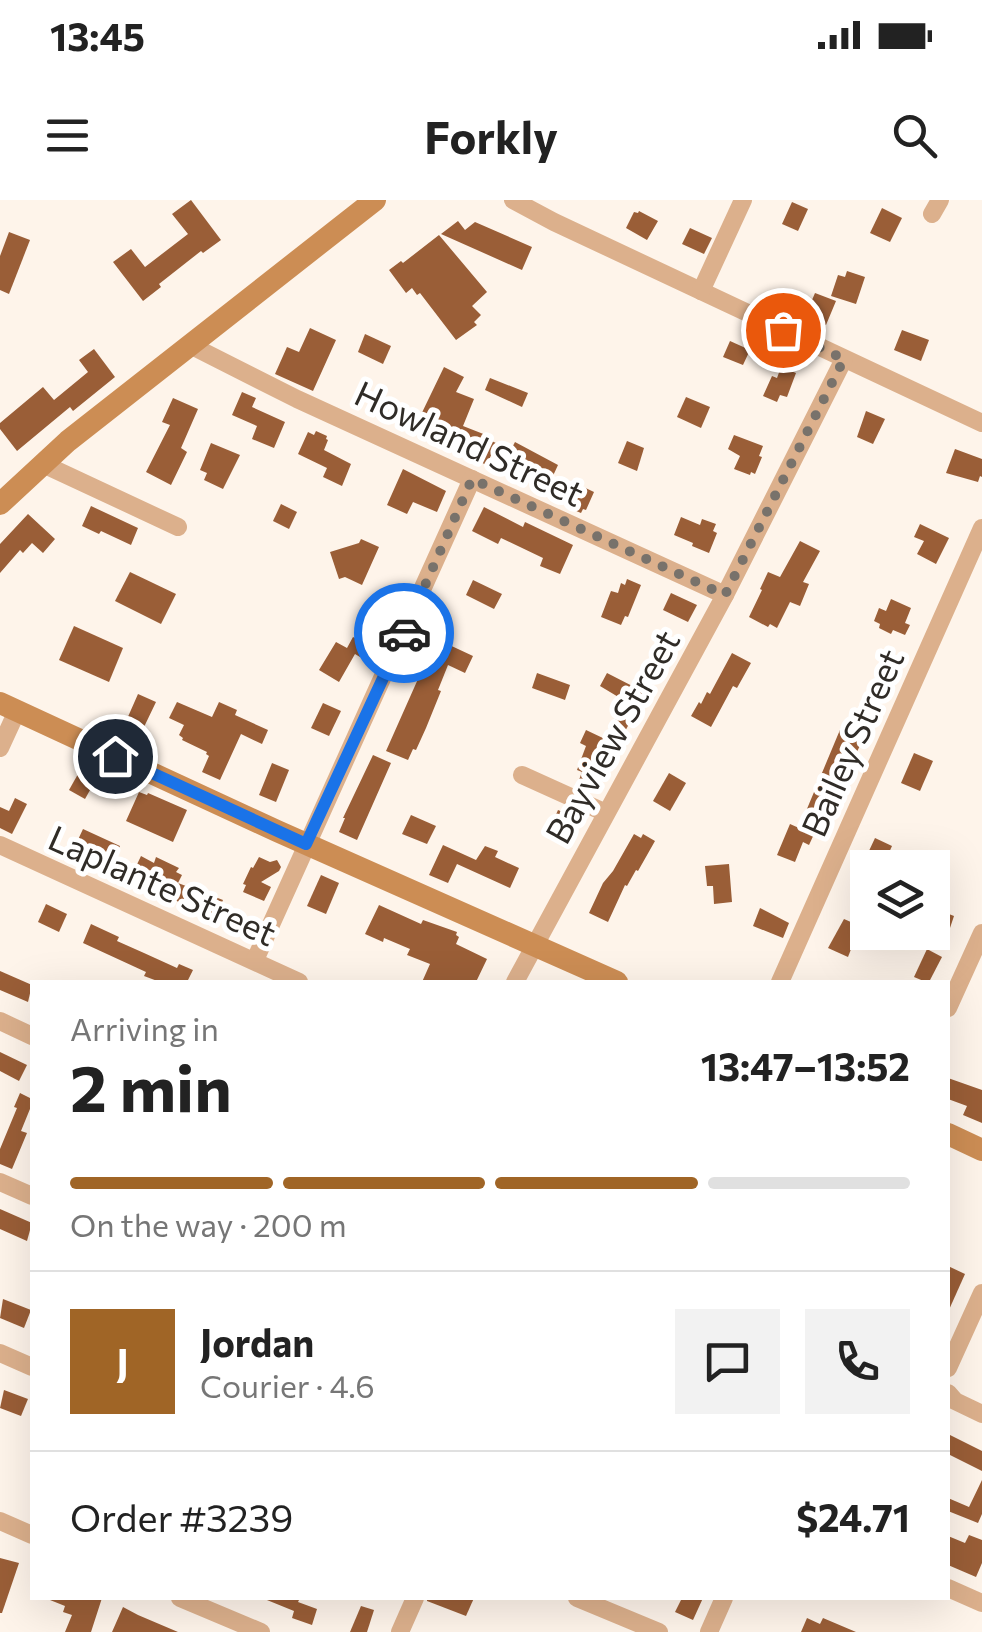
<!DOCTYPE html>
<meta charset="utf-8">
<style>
body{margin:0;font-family:Commissioner,sans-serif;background:#f2f2f2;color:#222;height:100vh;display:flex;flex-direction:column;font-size:38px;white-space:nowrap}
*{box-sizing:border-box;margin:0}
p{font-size:32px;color:#767676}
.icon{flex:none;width:55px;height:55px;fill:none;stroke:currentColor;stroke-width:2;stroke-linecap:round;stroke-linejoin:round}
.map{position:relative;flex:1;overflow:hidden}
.details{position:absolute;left:30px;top:780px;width:920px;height:620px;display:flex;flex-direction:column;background:#fff;border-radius:0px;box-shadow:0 10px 40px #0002}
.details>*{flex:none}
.fabs{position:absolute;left:850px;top:650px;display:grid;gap:20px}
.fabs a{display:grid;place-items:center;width:100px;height:100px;border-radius:0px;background:#fff;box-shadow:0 10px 40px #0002;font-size:50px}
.pin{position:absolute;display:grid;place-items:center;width:85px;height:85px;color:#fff;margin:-42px;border:5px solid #fff;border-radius:50%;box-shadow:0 2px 10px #0007}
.courier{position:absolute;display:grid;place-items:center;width:100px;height:100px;margin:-50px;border:8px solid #1a73e8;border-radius:50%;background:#fff;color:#222;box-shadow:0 2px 12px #0007}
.head em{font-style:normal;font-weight:700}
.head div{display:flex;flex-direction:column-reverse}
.head{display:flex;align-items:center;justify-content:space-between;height:170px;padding:0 40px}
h1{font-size:65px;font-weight:700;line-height:75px}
.bar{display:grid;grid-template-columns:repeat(4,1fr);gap:15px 10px;align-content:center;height:120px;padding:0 40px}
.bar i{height:12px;border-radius:8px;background:#e0e0e0}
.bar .on{background:#a06526}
.bar p{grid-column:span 4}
.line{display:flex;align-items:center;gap:25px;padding:0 40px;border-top:2px solid #e0e0e0}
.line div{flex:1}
.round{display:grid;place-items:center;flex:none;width:105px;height:105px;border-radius:0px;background:#f2f2f2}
.status{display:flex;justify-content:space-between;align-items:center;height:70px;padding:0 50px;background:#fff;direction:ltr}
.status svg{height:28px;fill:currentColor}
header{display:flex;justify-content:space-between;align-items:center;height:130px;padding:0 40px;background:#fff;font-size:45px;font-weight:700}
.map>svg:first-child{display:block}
.building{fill:#9a5e37}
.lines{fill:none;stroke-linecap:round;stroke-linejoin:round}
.street{stroke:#dcb08c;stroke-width:18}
.secondary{stroke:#cc8d54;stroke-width:22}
.done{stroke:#78726b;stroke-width:10;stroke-dasharray:0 18}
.route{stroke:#1a73e8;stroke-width:12}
.labels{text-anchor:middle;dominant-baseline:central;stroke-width:10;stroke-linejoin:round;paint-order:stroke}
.street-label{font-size:35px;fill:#302c27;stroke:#fff}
</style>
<div class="status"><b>13:45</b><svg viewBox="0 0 49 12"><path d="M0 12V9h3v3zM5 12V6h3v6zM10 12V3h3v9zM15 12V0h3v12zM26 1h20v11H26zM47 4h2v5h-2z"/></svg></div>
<header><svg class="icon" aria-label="menu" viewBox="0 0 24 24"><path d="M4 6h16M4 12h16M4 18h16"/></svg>Forkly<svg class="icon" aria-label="search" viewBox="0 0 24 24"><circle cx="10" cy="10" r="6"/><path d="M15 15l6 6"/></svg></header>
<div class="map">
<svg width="982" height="1432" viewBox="0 0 982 1432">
<rect width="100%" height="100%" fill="#fef4ea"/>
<g class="building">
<polygon points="191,0 221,40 203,53 201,51 159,84 161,87 143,101 113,62 131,49 145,67 188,34 172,14"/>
<polygon points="792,2 808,9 798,31 782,24"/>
<polygon points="882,8 902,18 890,42 870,33"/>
<polygon points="639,11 658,21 647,40 626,28 634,12 638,13"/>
<polygon points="458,21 465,30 475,22 532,47 522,70 441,34"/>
<polygon points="690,28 712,38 704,54 682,44"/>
<polygon points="9,32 30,40 9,94 0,90 0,56"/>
<polygon points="439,35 487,92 472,106 481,115 474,122 477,125 456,140 420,93 417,95 412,88 406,93 389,70 401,61 403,63"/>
<polygon points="847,71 865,77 856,104 831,96 838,75 845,77"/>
<polygon points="815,93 836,101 826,125 819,122 817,127 803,121"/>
<polygon points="310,128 336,140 313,191 275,174 287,147 299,152"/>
<polygon points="902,130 929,140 921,161 894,150"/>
<polygon points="365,134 391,146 383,164 358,152"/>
<polygon points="730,141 750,150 743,165 723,157"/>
<polygon points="94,149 115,177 73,211 70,207 17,251 0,229 0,223 43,187 54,200 88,172 79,160"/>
<polygon points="444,167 464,177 456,192 474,199 463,226 486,235 485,238 496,243 487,265 450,250 453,243 416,225"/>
<polygon points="781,167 796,173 787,197 780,195 777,202 763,196 772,176 777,178"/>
<polygon points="490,178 528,193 522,207 485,190"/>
<polygon points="242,192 256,198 252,207 285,222 274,248 252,239 257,226 232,215"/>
<polygon points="686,197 710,207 701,228 677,217"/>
<polygon points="173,198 198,209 181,248 187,252 171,285 146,272 170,225 162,222"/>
<polygon points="866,211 885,219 873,244 857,237"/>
<polygon points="316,231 327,236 326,239 328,240 324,250 351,264 342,286 323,277 327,268 298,254 308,232 314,235"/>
<polygon points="734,235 763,246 759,256 762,257 755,274 751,272 750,275 734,269 740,256 728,249"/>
<polygon points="627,241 644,248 637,271 618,263"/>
<polygon points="515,242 558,265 546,291 531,285 537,272 507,257"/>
<polygon points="211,243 240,255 223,289 204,280 207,273 200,270"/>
<polygon points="955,249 982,259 982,277 980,276 978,282 946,273"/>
<polygon points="403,269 446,291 437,312 413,302 407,314 387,305"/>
<polygon points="577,284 594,292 586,310 583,309 581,313 569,308 571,303 569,302"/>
<polygon points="281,304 297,312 289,329 273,321"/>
<polygon points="91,306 138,328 131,345 101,331 99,334 82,326"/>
<polygon points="484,307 523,327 525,322 573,345 560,374 540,366 543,358 501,338 498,344 472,331"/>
<polygon points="28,314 55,339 43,353 32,343 23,353 20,350 0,373 0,344"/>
<polygon points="681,317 700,325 702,319 716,324 713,331 717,333 709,353 692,346 693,343 674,335"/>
<polygon points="920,324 949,338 936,364 917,354 924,341 914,337"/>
<polygon points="361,339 379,347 362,385 345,377 339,379 330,352 359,343"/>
<polygon points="800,341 820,351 803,382 809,384 800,406 790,402 777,428 770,424 768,427 749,417 762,390 760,389 768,372 780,377"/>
<polygon points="130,372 176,394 161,424 115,401"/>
<polygon points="627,379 641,385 628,417 625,416 621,425 601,417 611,391 618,393 621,383 625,385"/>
<polygon points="473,380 502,394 494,409 466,395"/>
<polygon points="671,393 697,405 688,422 663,410"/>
<polygon points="891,399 911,408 905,423 910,425 905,435 893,430 891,434 879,428 880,424 874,421 879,408 886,411"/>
<polygon points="74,426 123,448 109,482 59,460"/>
<polygon points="353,437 368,445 360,457 355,454 339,482 319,470 336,442 347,448"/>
<polygon points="443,442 473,456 465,473 448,465 438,490 441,491 426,528 416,550 413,549 408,560 386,551 422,470 429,473"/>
<polygon points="732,453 751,463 737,488 733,486 711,527 691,516 699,502 701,504 707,492 710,494"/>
<polygon points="537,473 570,485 565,500 532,488"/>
<polygon points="607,473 646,493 612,555 610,554 598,587 579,580 582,572 577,570 586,546 580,543 586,530 605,539 625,501 600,486"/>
<polygon points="138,494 156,502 144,527 141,525 139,530 128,525 130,520 127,519"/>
<polygon points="177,502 212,517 219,502 237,510 235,515 268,530 262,544 241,534 220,580 202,572 209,556 206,554 207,552 182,540 183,538 179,535 184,525 169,518"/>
<polygon points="323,503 341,511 329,536 311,528"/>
<polygon points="842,525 865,535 855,556 853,555 843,577 841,576 809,645 803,642 795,662 777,655 790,624 799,628"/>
<polygon points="914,553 933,561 920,591 901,583"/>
<polygon points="373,555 391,563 357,640 339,632 345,618 343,618"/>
<polygon points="272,563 289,570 276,602 259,595"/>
<polygon points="82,567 98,576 85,599 69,590"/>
<polygon points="669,573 686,583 670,611 653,601"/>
<polygon points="139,592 147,595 148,593 187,610 173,642 126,621"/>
<polygon points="15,598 27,604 12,634 0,628 0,607 9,611"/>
<polygon points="558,610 582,620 574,638 550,628"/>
<polygon points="411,615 436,626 427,644 402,634"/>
<polygon points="83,629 120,646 112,663 84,651 85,648 76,644"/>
<polygon points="634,634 641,638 643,634 655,641 638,671 636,670 627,686 625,685 608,722 589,713 603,683 613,671"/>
<polygon points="875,638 892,646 882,668 861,668"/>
<polygon points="443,645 476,660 485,646 498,651 495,657 519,668 510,688 457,664 448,683 429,675"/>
<polygon points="141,656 154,663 156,657 179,668 176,672 182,675 178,683 223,700 215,719 130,679"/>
<polygon points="259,657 270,662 277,660 281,667 279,671 261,682 271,687 264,701 243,692 246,685 243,684 251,667 253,668"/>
<polygon points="729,664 732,702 714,704 713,686 707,686 705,666"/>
<polygon points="321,675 339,683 326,714 307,706"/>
<polygon points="46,704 67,714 59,732 38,722"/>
<polygon points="379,705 421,724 423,720 457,732 456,735 459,737 456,744 487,759 476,782 422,782 430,764 407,755 410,749 384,738 383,742 365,734"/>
<polygon points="760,708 789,723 783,738 753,726"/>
<polygon points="936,709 954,716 948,734 932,728 932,717"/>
<polygon points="844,719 860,726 848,757 828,748"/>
<polygon points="91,724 119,737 117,741 144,753 177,768 179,764 193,770 187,782 160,782 144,776 146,772 83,743"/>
<polygon points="927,749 942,757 929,782 926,782 914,777"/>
<polygon points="0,771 32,785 28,802 0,790"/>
<polygon points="0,852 27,865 19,881 0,871"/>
<polygon points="948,878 982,890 982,923 963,915 967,906 948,899"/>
<polygon points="20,893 32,899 32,904 21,931 27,933 12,969 0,964 0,949 17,908 14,907"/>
<polygon points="0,1009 32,1023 27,1041 0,1029"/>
<polygon points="948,1066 965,1074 948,1112"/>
<polygon points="3,1099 31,1110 24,1128 0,1118"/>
<polygon points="4,1190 28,1199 21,1216 0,1208"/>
<polygon points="948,1234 982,1251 982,1271 948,1254"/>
<polygon points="982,1280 982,1314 978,1323 948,1311 948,1298 969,1307"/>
<polygon points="969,1335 982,1340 982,1363 976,1377 948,1365 948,1336 965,1343"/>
<polygon points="0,1358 19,1363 2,1413 0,1413"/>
<polygon points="45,1398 102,1398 91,1432 65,1432 72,1415 63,1412 65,1406"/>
<polygon points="262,1398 300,1398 298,1402 317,1409 312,1425 292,1418 294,1411"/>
<polygon points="427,1398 474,1398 466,1416 427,1401"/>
<polygon points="682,1398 703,1398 693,1420 675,1412"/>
<polygon points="361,1406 374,1410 367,1432 350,1432"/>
<polygon points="123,1407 138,1415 178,1432 112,1432"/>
<polygon points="807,1418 820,1424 823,1418 856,1432 801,1432"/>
</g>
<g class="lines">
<g class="street">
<polyline points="513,0 554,22 982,223"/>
<polyline points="932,14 940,0"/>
<polyline points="701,91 743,0"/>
<polyline points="190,145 297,199 725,395"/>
<polyline points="43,264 178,327"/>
<polyline points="0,548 17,511"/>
<polyline points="522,575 606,613"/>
<polyline points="0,645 299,782"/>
<polyline points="255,760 472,279"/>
<polyline points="515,782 725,395 844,159"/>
<polyline points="780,782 982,328"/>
<polyline points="948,808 982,733"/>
<polyline points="0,821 32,836"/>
<polyline points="0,982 32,996"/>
<polyline points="0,1153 32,1167"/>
<polyline points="948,1168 982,1093"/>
<polyline points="948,1193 955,1201 982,1214"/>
<polyline points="0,1321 32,1335"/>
<polyline points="948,1388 982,1403"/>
<polyline points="180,1398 261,1432"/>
<polyline points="577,1398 659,1432"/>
<polyline points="400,1432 415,1398"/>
<polyline points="709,1432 724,1398"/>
</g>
<g class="secondary">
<polyline points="0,304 68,241 375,0"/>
<polyline points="0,503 277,631 617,782"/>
<polyline points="948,934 982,950"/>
</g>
</g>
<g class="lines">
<polyline class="done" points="404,433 472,279 725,395 844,159 783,130"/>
<polyline class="route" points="115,556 306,644 404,433"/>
</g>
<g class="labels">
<g class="street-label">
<text transform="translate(470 242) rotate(25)">Howland Street</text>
<text transform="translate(611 536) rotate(-61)">Bayview Street</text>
<text transform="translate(851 542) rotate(-66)">Bailey Street</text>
<text transform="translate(163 684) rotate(24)">Laplante Street</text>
</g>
</g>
</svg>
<div class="fabs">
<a><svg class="icon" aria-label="layers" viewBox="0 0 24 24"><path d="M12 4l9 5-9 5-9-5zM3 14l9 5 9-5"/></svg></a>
</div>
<div class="pin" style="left:783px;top:130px;background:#ea580c"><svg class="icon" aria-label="bag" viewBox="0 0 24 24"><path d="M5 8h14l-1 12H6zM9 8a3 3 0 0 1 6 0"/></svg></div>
<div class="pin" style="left:115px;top:556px;background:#1f2937"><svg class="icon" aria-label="home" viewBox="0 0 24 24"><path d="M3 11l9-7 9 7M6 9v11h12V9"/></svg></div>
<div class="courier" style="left:404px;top:433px"><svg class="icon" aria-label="car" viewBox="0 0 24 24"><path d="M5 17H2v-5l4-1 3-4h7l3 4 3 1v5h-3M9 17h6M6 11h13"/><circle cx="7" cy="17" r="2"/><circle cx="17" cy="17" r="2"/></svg></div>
<section class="details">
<div class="head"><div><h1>2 min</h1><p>Arriving in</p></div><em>13:47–13:52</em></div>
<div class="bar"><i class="on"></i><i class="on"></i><i class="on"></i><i></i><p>On the way · 200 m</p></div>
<div class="line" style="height:180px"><b class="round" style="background:#a06526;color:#fff">J</b><div><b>Jordan</b><p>Courier · 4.6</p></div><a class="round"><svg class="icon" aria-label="chat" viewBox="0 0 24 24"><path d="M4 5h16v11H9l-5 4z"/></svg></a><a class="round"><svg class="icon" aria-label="phone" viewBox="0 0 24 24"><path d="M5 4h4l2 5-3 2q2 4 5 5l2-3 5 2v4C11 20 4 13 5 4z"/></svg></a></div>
<div class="line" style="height:130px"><div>Order #3239</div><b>$24.71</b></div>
</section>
</div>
